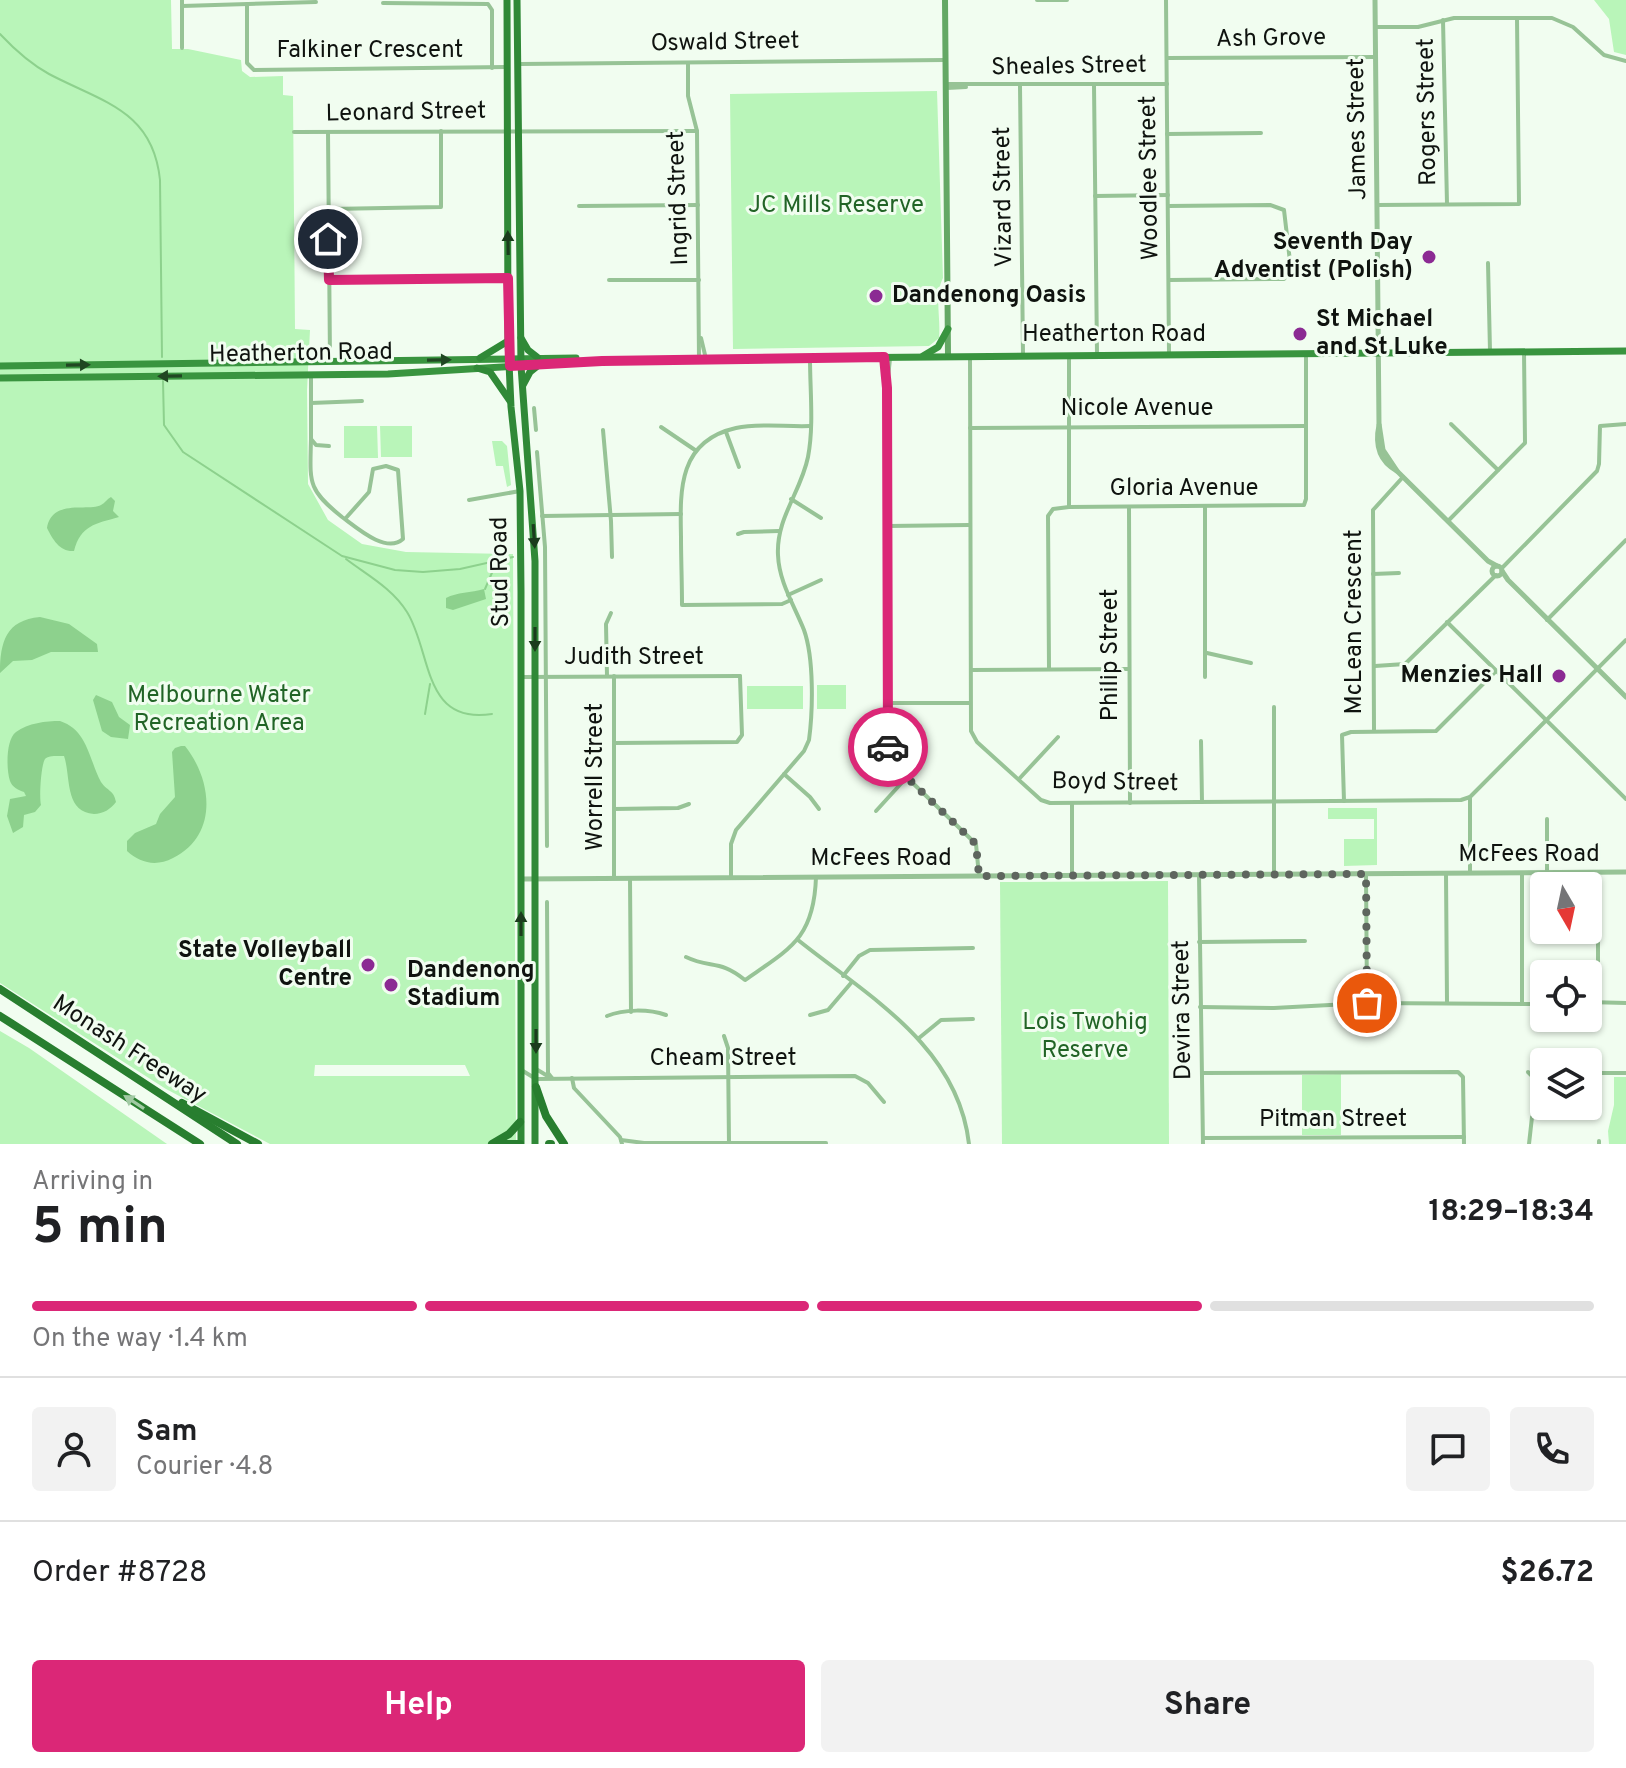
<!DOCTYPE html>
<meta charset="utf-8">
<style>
body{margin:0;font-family:Overpass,sans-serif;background:#f2f2f2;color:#202124;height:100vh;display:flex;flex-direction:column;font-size:30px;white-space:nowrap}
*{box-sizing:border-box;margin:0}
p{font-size:26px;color:#757577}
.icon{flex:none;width:44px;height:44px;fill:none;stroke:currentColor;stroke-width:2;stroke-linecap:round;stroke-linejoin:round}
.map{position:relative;height:1144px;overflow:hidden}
.details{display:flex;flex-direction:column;background:#fff;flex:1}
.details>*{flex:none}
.needle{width:52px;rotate:171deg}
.tools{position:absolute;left:1530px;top:872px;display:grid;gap:16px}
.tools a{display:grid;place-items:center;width:72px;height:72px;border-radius:8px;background:#fff;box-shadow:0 2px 6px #0004;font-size:40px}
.pin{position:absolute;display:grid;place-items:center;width:68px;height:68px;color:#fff;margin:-34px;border:4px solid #fff;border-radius:50%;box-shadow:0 2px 8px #0007}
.courier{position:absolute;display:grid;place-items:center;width:80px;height:80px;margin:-40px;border:6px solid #db2777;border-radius:50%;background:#fff;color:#222;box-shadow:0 2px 10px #0007}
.headline em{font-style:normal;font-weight:700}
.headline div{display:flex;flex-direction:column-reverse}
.headline{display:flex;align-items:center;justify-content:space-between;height:136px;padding:0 32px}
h1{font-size:52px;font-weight:700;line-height:60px}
.bar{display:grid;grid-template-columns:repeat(4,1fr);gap:12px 8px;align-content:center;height:96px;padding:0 32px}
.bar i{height:10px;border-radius:6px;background:#e0e0e0}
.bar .on{background:#db2777}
.bar p{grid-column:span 4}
.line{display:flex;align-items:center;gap:20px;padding:0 32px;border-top:2px solid #e0e0e0}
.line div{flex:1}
.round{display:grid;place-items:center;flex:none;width:84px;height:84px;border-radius:8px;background:#f2f2f2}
.primary-button{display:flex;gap:16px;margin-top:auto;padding:16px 32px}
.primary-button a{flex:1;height:92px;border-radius:8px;background:#db2777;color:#fff;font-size:32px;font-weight:700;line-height:92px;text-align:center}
.primary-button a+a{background:#f2f2f2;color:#202124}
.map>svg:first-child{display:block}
.green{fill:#b9f5b9;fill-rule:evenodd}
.water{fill:#8dd18d}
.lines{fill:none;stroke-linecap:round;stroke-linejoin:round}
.stream{stroke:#8dd18d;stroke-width:2}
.minor{stroke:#97c396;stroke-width:4}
.tertiary{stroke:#97c396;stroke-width:5}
.secondary{stroke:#64a865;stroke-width:6}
.primary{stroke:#39943f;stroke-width:7}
.trunk{stroke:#308937;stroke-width:7}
.motorway{stroke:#287e2f;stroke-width:8}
.oneway{fill:#1b3c1d}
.oneway2{fill:#204722}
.oneway3{fill:#a1caa3}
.done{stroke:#5e655e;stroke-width:8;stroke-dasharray:0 14.4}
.route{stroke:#db2777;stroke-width:10}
.poi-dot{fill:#8b2a93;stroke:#f1fdf0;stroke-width:3}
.labels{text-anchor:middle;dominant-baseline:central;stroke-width:6;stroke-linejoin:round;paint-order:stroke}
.street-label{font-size:24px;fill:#0f130f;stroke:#f1fdf0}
.park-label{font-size:24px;fill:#216426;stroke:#f1fdf0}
.poi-label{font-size:24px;font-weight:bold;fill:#0f130f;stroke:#f1fdf0;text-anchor:end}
</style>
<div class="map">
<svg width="1626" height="1144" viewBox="0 0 1626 1144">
<rect width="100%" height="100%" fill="#f1fdf0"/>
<g class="green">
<path d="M0 0H171L172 49H188L241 60 242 71 250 77 283 76V95L293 96 295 329 310 330 307 390 308 484 328 520 362 544 406 552 513 554 516 1144H270L166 1089 0 983ZM315 1065H465L470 1076H314Z"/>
<polygon points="1594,0 1626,0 1626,55 1614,52 1609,19"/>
<path d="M937 91 943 278C934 296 941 318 939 338L929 346 733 349 730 94Z"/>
<polygon points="344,426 377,426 378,458 344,458"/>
<polygon points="380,426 412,426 412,457 381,457"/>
<polygon points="492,441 502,441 507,446 511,485 507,487 503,466 496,466"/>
<rect x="817" y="685" width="29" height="24"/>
<rect x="747" y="686" width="56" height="23"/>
<polygon points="1328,808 1377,808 1377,865 1344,866 1344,839 1374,839 1374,819 1328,819"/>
<polygon points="1168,881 1169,1144 1002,1144 1000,882"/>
<polygon points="0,1031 29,1048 167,1144 0,1144"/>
<polygon points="1341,1074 1341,1135 1302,1135 1302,1075"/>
<polygon points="1614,1077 1626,1077 1626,1144 1609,1144 1608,1131 1614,1105"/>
</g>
<g class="water">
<path d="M111 497 115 501 113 511 119 517C95 524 81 525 74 551 60 552 53 540 47 528 52 498 89 512 101 505 105 503 107 499 111 497Z"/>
<path d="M484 589 486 599 453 610 446 608V598C457 592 471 593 484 589Z"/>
<path d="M40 617 69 624 97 644 98 652H51L32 660 13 661 0 673C0 642 6 620 40 617Z"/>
<polygon points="96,695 112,702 119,717 130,725 128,739 111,737 102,731 93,700"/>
<path d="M60 721C88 730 89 760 101 782 107 791 114 790 116 802 111 809 103 814 94 814 64 812 71 776 64 756 59 756 48 755 45 759 41 765 39 798 41 805L35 812 24 815 23 827 13 833 7 816 10 799 26 796 24 792C18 790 12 787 10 781 6 769 6 739 16 732 28 723 46 721 60 721Z"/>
<path d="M181 746H185C213 781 218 836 173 858 156 867 140 863 127 851V841L135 833 156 824 160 814 175 797 172 752 175 748Z"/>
</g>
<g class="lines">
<g class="stream">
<path d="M0 34C15 50 29 63 49 74 102 102 153 110 160 180L162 357"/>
<polyline points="163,381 164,425 183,452 342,556 395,570 423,572 460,569 513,557"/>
<path d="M346 559C367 575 392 588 407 612 432 652 422 725 492 714"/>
<polyline points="485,589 497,561"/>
<polyline points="425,714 430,684"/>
</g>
<g class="minor">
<polyline points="182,0 182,48"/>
<polyline points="1037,0 1067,0"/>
<polyline points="1166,0 1169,354"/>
<polyline points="383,3 488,4 492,10 492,68"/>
<polyline points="247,4 247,63 254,70 506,67"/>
<polyline points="182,6 316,2"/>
<polyline points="1443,20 1447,204"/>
<polyline points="1375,27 1418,27 1454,18 1552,18 1573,27 1604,55 1626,61"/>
<polyline points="1167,58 1376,57"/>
<polyline points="688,63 688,96 697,131 699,359"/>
<polyline points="520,64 945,60"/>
<polyline points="946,84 1167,84"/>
<polyline points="1094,85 1097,354"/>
<polyline points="1020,86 1023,355"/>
<polyline points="947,88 966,87"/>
<polyline points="294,132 697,131"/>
<polyline points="328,132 330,360"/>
<polyline points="1167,134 1261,133"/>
<polyline points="1095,196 1168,195"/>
<polyline points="1377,205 1519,204 1517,18"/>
<polyline points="579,206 698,205"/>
<polyline points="1168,206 1270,205 1284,210 1291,270 1284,279 1169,280"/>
<polyline points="329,209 441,207 441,131"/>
<polyline points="1488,263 1490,351"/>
<polyline points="329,280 508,278"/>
<polyline points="609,280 699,280"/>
<polyline points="701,338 706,359"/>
<polyline points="970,356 971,731 977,742 1041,800 1050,803 1461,800 1470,797 1626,640"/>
<polyline points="884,357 887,388 888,749 893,764 976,844 979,876"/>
<polyline points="311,375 311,439 316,445 329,446"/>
<polyline points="887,386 890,359"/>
<polyline points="311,403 362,401"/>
<polyline points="534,408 536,430"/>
<polyline points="1451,424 1498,470"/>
<polyline points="661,427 695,450"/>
<polyline points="970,428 1305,426"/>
<polyline points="603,430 611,521 612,557"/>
<polyline points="726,432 739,467"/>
<path d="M311 439C310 483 307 489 342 517 357 528 386 554 403 539L398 470 386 466 373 469 369 492 345 519"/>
<polyline points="537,452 545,547 547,846"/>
<polyline points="791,499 821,518"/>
<polyline points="469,500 520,491"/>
<polyline points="1069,507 1304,505 1306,499 1306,355"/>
<polyline points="1129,508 1130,803"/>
<polyline points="542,516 681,514"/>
<polyline points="1448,521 1525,443 1524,351"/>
<polyline points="888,526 969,525"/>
<polyline points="738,534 744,532 779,531"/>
<polyline points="1502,568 1597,471 1599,464 1600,426 1626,424"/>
<polyline points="1373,574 1399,573"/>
<polyline points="788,595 821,580"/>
<path d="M791 600 782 604 682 605C682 582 681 559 681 537 680 490 678 441 736 428 759 423 786 427 810 426"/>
<polyline points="1547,620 1626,540"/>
<polyline points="1447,622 1626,799"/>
<polyline points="1207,653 1251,663"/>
<polyline points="1375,666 1405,664 1496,575"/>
<polyline points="1049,669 1048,516 1053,509 1069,507 1069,356"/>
<polyline points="971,670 1129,669"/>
<polyline points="607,676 606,624 611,613"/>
<polyline points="614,676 614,878"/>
<polyline points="522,677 740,676"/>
<polyline points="1205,677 1205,507"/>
<polyline points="888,703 969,703"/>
<polyline points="1274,707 1274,874"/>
<polyline points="1374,731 1373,510 1403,477"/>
<polyline points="1201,741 1202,802"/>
<polyline points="614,743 737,742 742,735 740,676"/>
<polyline points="784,774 810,797 819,809"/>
<polyline points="1019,779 1058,737"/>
<polyline points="1344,801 1342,735 1351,732 1436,731 1496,671"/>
<polyline points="1072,803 1072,876"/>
<polyline points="614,809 678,808 689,804"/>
<polyline points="876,811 907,777"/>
<polyline points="1547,819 1547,873"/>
<polyline points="1598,872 1598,1002"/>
<polyline points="1470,873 1470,797"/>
<polyline points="1522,873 1522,1003"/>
<polyline points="1366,874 1367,1003"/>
<polyline points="1446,874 1447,1003"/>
<polyline points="1199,875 1203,1144"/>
<polyline points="630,878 631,1012"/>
<path d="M731 878V844L736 830 804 751 809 740C813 710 814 658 804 630 794 605 779 582 778 555 776 518 801 492 808 457 814 426 810 390 810 359"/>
<polyline points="547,902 548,1073 552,1078"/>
<path d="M798 940C868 996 958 1046 969 1144"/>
<polyline points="1199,942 1305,941"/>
<path d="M686 957C711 969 719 959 745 980 791 948 814 938 816 877"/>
<polyline points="843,976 859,956 870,950 973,948"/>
<polyline points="1588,1002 1626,1003"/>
<polyline points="1200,1007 1274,1008 1367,1003 1544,1004"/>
<polyline points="810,1015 828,1010 851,983"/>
<path d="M607 1016C624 1009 649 1009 666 1015"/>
<polyline points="724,1036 728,1048 729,1144"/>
<polyline points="919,1038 941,1020 973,1019"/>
<polyline points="536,1069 551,1078"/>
<polyline points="523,1071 536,1079 855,1076 868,1083 884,1102"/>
<polyline points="1528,1072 1544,1088"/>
<polyline points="1203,1073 1458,1072 1463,1077 1464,1144"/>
<polyline points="1588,1073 1626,1073"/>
<polyline points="572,1078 574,1088 620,1137 622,1144"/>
<polyline points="1203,1138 1464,1137"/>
<polyline points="621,1140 644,1143 826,1143"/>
<polyline points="1599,1141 1599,1144"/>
<polyline points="1529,1144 1532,1117 1544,1104"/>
</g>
<g class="tertiary">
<polyline points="1375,0 1379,424 1383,450 1397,471 1488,561 1497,566"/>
<path d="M1379 425C1375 444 1379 461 1397 471"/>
<circle cx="1497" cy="571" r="5"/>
<polyline points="1502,571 1508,580 1626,697"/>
<polyline points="521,879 1626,872"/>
</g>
<polyline class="secondary" points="945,0 948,356"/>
<g class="primary">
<polyline points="923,356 938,347 948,329"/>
<polyline points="0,366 576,358"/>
<polyline points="0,378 388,374 602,361 699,359 1626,351"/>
</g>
<g class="trunk">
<polyline points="507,0 508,341 511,407 520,491 521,592 521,1144"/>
<polyline points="517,0 521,366 535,561 535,1144"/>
<polyline points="521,338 528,350 537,357"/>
<polyline points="480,358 508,341"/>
<polyline points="477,368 490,372 510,401"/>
<polyline points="523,385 530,372 540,364"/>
</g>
<g class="motorway">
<polyline points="0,989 237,1144"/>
<polyline points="0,1016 200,1144"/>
<polyline points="536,1087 546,1116 564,1144"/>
<polyline points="182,1103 258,1144"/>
<polyline points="492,1144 509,1134 520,1122"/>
<polyline points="500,1144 520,1144"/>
<polyline points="549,1144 551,1144"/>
</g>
</g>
<defs><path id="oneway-solid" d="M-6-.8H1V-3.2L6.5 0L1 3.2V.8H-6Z" transform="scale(2)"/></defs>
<g class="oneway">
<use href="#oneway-solid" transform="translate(508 243) rotate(-91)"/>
<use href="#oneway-solid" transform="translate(534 536) rotate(86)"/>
<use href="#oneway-solid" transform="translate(535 639) rotate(90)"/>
<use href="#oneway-solid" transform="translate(521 924) rotate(-90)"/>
<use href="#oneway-solid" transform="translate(536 1041) rotate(90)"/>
</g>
<g class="oneway2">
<use href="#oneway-solid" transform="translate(439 360) rotate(-1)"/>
<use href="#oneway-solid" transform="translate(78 365) rotate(-1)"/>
<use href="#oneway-solid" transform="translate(170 376) rotate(179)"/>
</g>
<use class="oneway3" href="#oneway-solid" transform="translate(134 1102) rotate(-147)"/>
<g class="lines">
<polyline class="done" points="888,747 893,764 976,844 979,876 1366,874 1367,1003"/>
<polyline class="route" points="328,239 329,280 508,278 510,366 602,361 884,357 887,388 888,747"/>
</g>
<g class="poi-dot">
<circle cx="1429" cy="257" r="8"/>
<circle cx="876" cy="296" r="8"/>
<circle cx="1300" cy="334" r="8"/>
<circle cx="1559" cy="676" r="8"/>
<circle cx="368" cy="965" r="8"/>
<circle cx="391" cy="985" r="8"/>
</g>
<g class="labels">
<g class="street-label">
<text transform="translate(1271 39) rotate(-1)">Ash Grove</text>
<text transform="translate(725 43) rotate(-1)">Oswald Street</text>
<text x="370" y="51">Falkiner Crescent</text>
<text transform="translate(1069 67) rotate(-1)">Sheales Street</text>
<text transform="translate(1428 112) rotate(-91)">Rogers Street</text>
<text transform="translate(406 113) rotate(-1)">Leonard Street</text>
<text transform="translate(1358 129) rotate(-91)">James Street</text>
<text transform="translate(1150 178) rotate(-91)">Woodlee Street</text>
<text transform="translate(1004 197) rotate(-91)">Vizard Street</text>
<text transform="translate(679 198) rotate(-92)">Ingrid Street</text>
<text x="1114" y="335">Heatherton Road</text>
<text transform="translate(301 354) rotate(-1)">Heatherton Road</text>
<text x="1137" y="409">Nicole Avenue</text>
<text x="1184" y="489">Gloria Avenue</text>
<text transform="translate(501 572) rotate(-91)">Stud Road</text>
<text transform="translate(1355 622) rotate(-90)">McLean Crescent</text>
<text transform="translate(1111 655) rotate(-90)">Philip Street</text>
<text x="634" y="658">Judith Street</text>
<text transform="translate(596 777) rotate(-90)">Worrell Street</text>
<text transform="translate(1115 783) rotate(1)">Boyd Street</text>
<text x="1529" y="855">McFees Road</text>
<text x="881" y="859">McFees Road</text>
<text transform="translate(1183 1010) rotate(-91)">Devira Street</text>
<text transform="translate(129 1050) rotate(33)">Monash Freeway</text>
<text x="723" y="1059">Cheam Street</text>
<text x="1333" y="1120">Pitman Street</text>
</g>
<g class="park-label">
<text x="836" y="206">JC Mills Reserve</text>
<text x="219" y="696">Melbourne Water<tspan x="219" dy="28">Recreation Area</tspan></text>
<text x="1085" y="1023">Lois Twohig<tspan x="1085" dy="28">Reserve</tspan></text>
</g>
<g class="poi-label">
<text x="1413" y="243">Seventh Day<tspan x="1413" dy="28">Adventist (Polish)</tspan></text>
<text x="892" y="296" text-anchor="start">Dandenong Oasis</text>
<text x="1316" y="320" text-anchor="start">St Michael<tspan x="1316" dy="28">and St Luke</tspan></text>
<text x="1543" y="676">Menzies Hall</text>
<text x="352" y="951">State Volleyball<tspan x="352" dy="28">Centre</tspan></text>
<text x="407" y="971" text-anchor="start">Dandenong<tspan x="407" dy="28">Stadium</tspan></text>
</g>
</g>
</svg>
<div class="tools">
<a><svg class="needle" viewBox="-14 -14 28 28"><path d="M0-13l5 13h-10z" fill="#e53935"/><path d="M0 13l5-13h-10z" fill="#757577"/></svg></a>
<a><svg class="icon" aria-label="locate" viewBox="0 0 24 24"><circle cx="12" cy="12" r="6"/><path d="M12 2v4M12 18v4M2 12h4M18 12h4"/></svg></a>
<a><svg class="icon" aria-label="layers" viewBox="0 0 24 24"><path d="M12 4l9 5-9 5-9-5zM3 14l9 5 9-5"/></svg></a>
</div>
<div class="pin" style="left:1367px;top:1003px;background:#ea580c"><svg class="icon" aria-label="bag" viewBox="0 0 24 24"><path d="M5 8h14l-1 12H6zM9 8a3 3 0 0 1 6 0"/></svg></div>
<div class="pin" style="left:328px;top:239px;background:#1f2937"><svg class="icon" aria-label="home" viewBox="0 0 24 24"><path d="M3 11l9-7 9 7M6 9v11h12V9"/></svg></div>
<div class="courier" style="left:888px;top:747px"><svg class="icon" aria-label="car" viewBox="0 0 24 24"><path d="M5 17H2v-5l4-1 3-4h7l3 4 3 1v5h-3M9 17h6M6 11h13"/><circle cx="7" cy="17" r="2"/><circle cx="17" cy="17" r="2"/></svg></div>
</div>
<section class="details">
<div class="headline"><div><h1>5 min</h1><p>Arriving in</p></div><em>18:29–18:34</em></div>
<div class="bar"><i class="on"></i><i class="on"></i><i class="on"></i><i></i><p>On the way · 1.4 km</p></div>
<div class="line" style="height:144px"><a class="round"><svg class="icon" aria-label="person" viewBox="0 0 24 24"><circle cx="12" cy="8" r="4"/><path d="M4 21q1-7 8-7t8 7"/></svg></a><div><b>Sam</b><p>Courier · 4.8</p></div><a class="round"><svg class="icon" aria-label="chat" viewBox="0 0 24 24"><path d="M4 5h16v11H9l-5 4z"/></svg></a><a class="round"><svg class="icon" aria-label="phone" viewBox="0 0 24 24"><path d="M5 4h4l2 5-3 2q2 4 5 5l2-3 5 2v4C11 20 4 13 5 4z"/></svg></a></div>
<div class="line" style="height:104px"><div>Order #8728</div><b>$26.72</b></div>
<div class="primary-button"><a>Help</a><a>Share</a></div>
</section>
